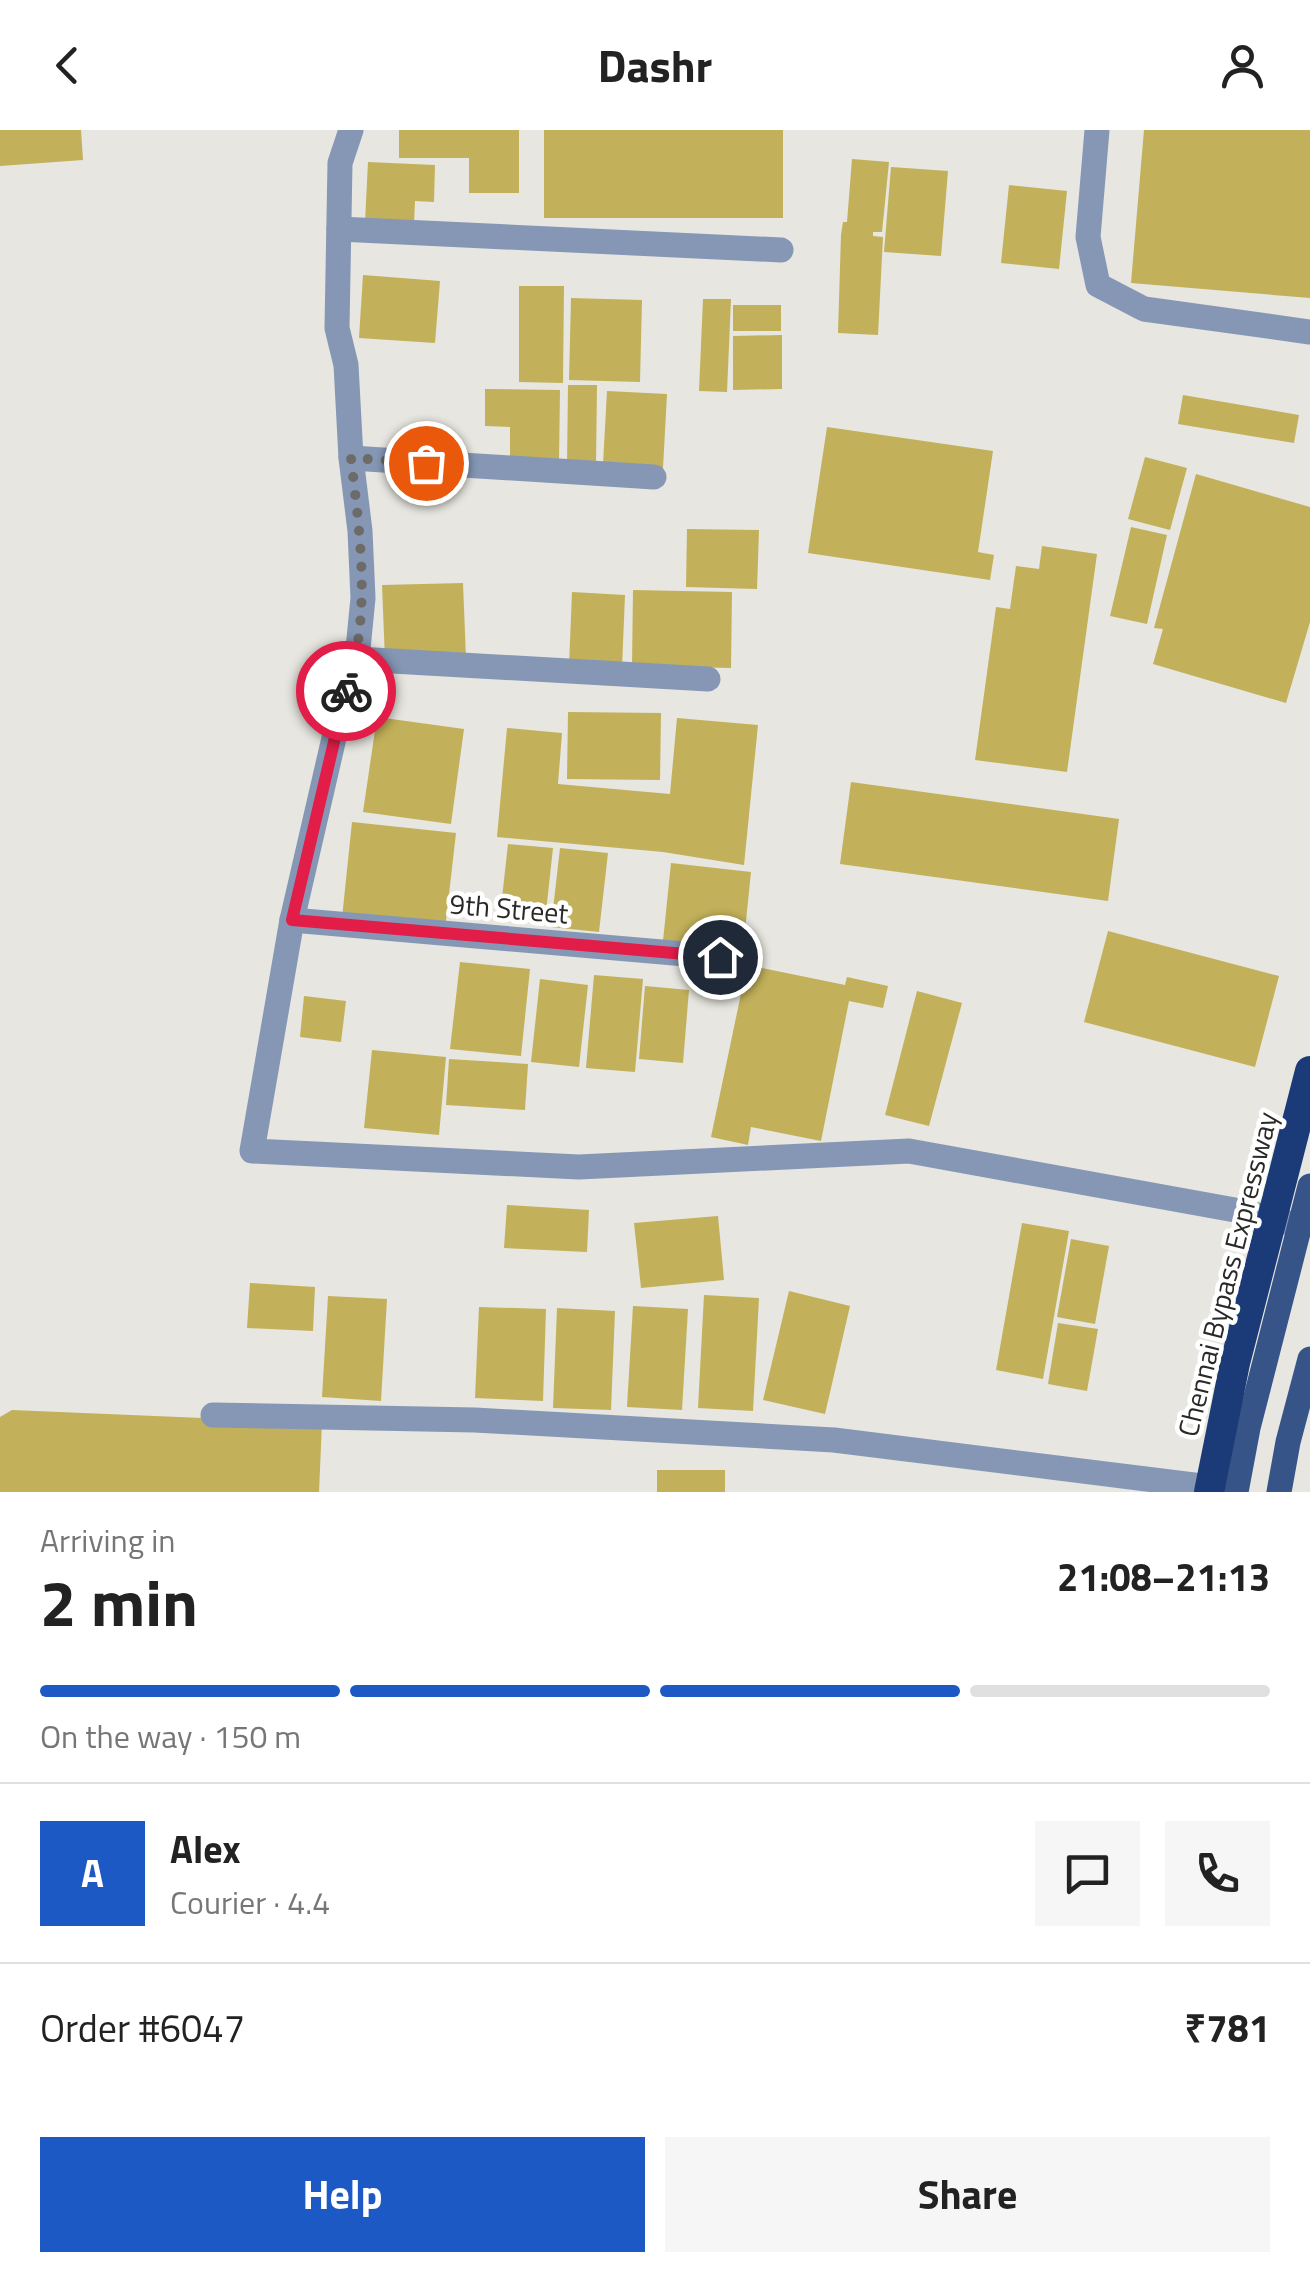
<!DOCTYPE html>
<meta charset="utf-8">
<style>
body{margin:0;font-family:"Titillium Web",sans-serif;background:#f6f6f6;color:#222;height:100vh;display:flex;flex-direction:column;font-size:38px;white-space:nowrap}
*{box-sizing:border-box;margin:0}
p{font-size:32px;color:#767676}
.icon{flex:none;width:55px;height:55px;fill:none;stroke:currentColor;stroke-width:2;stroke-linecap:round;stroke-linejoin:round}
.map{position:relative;height:1362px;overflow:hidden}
.side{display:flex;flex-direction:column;background:#fff;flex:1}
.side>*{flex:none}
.pin{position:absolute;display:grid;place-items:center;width:85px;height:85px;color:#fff;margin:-42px;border:5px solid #fff;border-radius:50%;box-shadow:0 2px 10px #0007}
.courier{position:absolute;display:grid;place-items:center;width:100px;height:100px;margin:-50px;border:8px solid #e11d48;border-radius:50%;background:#fff;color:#222;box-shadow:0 2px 12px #0007}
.head em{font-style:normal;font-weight:700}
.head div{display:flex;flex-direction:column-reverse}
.head{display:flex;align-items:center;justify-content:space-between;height:170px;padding:0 40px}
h1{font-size:65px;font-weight:700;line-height:75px}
.bar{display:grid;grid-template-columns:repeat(4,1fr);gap:15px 10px;align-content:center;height:120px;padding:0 40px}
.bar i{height:12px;border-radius:8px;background:#e0e0e0}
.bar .on{background:#1d59c5}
.bar p{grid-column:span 4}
.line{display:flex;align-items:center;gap:25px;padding:0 40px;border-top:2px solid #e0e0e0}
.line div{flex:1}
.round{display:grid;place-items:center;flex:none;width:105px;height:105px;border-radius:0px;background:#f6f6f6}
.button{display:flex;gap:20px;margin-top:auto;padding:20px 40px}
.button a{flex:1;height:115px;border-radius:0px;background:#1d59c5;color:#fff;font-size:40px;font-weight:700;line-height:115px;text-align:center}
.button a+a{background:#f6f6f6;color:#222}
header{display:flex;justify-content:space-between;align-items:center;height:130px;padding:0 40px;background:#fff;font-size:45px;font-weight:700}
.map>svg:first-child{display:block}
.building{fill:#c2b15a}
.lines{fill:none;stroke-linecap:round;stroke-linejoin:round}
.minor{stroke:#8597b5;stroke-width:25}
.major{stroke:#365488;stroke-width:25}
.highway-bridge{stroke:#1a3b77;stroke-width:30}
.done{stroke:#6c6b68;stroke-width:10;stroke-dasharray:0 18}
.route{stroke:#e11d48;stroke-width:12}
.labels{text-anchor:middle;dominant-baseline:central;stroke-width:9;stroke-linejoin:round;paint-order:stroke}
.street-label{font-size:28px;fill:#292927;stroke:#fff}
</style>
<header><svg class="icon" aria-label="back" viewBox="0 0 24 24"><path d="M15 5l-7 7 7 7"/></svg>Dashr<svg class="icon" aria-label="person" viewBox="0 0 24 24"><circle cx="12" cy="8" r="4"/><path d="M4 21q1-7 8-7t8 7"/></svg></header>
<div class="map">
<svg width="1310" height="1362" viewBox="0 0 1310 1362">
<rect width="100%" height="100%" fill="#e7e6e0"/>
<g class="building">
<polygon points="0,0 81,0 83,30 0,36"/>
<polygon points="399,0 519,0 519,63 469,63 469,28 399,28"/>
<rect x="544" y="0" width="239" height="88"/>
<polygon points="1144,0 1310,0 1310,168 1131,153"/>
<polygon points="852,29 889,32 882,102 873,102 873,106 883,107 878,205 838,203 841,105 843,92 847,92"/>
<polygon points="368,32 435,35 434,72 415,71 414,94 365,92"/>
<polygon points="891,37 948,41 941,126 884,122"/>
<polygon points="1009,55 1067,61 1059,139 1001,133"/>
<polygon points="363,145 440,151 435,213 359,208"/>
<polygon points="519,156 564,156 563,253 519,252"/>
<polygon points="571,168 642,170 640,252 569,250"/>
<polygon points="703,169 731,169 727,262 699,261"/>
<rect x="733" y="175" width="48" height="26"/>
<polygon points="782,205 782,259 733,260 733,206"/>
<polygon points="568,255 597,255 596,334 567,334"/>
<polygon points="485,259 560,260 559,331 510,330 510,297 485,296"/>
<polygon points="607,261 667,264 663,338 603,334"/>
<polygon points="1183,265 1299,285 1294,313 1178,294"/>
<polygon points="827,297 993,321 978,422 994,425 990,450 808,423"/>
<polygon points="1145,327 1187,338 1170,400 1128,389"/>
<polygon points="1196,344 1310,377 1310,492 1286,573 1153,534 1163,499 1154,498"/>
<polygon points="1131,397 1167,405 1147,494 1110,486"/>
<polygon points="687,399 759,400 757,459 686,457"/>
<polygon points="1042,416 1097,424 1067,642 975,630 996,477 1010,479 1016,436 1039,439"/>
<polygon points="463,453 466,528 385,530 382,455"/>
<polygon points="633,460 732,462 731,538 632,536"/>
<polygon points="572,462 625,465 622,538 569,536"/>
<polygon points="568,582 661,583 660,650 567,649"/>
<polygon points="377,587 464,599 451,694 363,682"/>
<polygon points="677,588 758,595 744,735 663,722 497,707 507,598 562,603 558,654 670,664"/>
<polygon points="851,652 1119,689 1108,771 840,734"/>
<polygon points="352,692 456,703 445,799 342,788"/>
<polygon points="508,714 553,718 545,791 500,786"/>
<polygon points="560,718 608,723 599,802 551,797"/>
<polygon points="671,733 751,742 743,820 663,811"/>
<polygon points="1108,801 1279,846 1255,937 1084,892"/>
<polygon points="460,832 530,839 521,926 450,919"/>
<polygon points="747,835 845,855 847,847 888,856 883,878 849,871 821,1011 751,997 748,1015 711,1007"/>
<polygon points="594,845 643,849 635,942 586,938"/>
<polygon points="540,849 588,855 579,937 531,932"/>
<polygon points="645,856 689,860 683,933 639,929"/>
<polygon points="917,861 962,873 929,996 885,985"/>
<polygon points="304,866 346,871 341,912 300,907"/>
<polygon points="372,920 446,927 439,1005 364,998"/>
<polygon points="449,929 528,934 525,980 446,975"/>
<polygon points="507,1075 589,1080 587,1122 504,1118"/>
<polygon points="718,1086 724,1150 641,1158 634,1093"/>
<polygon points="1022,1093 1069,1101 1043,1249 996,1240"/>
<polygon points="1071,1109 1109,1116 1095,1194 1057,1187"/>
<polygon points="250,1153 315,1157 313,1201 247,1198"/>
<polygon points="789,1161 850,1176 825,1284 763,1270"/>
<polygon points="704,1165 759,1168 753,1281 698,1278"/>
<polygon points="328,1166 387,1169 381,1271 322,1267"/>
<polygon points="633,1176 688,1179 682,1280 627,1277"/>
<polygon points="479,1177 546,1179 543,1271 475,1268"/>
<polygon points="557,1178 615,1181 611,1280 553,1278"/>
<polygon points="1058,1193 1098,1199 1087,1261 1048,1254"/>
<polygon points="12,1280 322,1293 319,1362 0,1362 0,1287"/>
<rect x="657" y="1340" width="68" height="22"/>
</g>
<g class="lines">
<g class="minor">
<polyline points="351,0 340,33 337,198 346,235 351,328 360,401 363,468 357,529 343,569 292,790 252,1021 579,1037 909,1021 1246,1082 1289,1093"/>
<polyline points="1097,0 1088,107 1098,155 1144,179 1310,202"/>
<polyline points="339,99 781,120"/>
<polyline points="351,328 654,347"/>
<polyline points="357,529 708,549"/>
<polyline points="292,790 720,827"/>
<polyline points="213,1285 475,1290 834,1310 1226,1359"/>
</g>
<g class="major">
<polyline points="1236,1362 1248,1298 1310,1056"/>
<polyline points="1279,1362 1288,1312 1310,1229"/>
</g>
<polyline class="highway-bridge" points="1209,1362 1235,1233 1310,941"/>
</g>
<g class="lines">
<path class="done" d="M346 561C372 485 360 406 351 328L426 333"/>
<polyline class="route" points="346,561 292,790 720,827"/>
</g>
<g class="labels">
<g class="street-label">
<text transform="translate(509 778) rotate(5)">9th Street</text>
<text transform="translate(1227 1144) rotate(-76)">Chennai Bypass Expressway</text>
</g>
</g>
</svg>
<div class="pin" style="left:426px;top:333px;background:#ea580c"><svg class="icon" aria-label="bag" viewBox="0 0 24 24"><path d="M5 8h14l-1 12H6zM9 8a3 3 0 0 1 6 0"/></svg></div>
<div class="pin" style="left:720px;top:827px;background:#1f2937"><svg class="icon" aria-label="home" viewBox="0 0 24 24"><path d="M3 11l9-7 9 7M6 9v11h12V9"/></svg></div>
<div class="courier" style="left:346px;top:561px"><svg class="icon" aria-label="bike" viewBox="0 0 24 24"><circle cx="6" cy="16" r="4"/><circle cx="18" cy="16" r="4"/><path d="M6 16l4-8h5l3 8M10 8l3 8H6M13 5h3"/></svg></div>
</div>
<section class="side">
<div class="head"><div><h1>2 min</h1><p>Arriving in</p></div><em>21:08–21:13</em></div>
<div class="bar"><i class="on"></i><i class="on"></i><i class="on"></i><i></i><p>On the way · 150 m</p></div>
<div class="line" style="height:180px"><b class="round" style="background:#1d59c5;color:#fff">A</b><div><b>Alex</b><p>Courier · 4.4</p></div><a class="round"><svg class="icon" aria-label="chat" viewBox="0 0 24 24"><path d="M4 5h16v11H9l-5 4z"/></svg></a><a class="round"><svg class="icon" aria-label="phone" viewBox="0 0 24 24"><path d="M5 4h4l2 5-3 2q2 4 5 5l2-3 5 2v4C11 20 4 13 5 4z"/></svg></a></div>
<div class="line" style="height:130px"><div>Order #6047</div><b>₹781</b></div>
<div class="button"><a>Help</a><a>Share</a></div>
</section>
